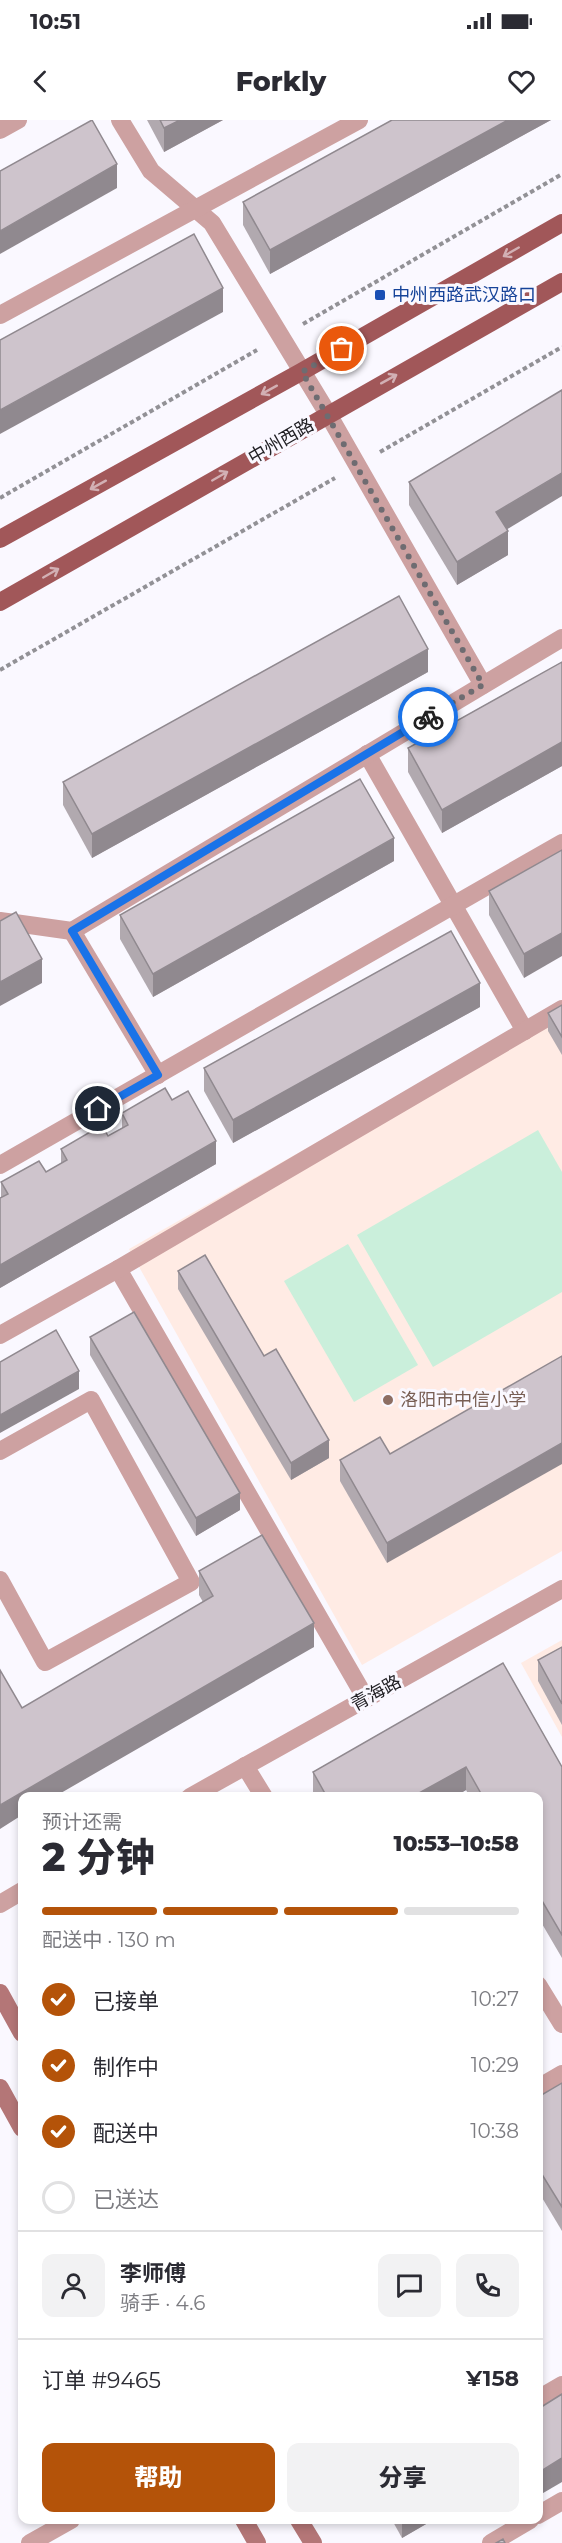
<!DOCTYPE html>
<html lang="zh">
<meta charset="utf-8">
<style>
body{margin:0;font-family:Montserrat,"Noto Sans SC",sans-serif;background:#f2f2f3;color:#2b2b33;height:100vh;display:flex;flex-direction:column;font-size:22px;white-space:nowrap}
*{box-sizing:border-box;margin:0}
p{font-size:20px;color:#7c7c81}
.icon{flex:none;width:33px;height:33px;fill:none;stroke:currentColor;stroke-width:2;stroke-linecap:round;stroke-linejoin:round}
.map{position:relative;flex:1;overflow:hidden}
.side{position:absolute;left:18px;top:1672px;width:525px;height:732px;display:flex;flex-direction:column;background:#fff;border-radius:12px;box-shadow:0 3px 9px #0003}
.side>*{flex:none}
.pin{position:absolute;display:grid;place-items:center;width:51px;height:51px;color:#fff;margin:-26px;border:3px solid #fff;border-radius:50%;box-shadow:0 2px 6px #0007}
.courier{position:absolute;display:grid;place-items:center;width:60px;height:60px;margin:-30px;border:4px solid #1a73e8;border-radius:50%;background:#fff;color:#222;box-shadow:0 2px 8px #0007}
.headline em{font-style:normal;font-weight:800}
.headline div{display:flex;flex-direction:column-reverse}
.headline{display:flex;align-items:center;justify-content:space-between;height:102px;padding:0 24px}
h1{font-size:39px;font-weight:800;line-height:45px}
.bar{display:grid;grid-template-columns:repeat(4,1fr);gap:9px 6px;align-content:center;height:72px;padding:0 24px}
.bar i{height:8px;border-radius:4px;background:#e1e1e2}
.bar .active{background:#b45309}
.bar p{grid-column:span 4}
.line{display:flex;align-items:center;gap:15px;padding:0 24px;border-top:2px solid #e1e1e2}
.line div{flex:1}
.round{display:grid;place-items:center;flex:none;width:63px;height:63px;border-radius:12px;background:#f2f2f3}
ol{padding:0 24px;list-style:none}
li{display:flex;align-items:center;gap:18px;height:66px}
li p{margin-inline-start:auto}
li .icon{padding:6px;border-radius:50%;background:#b45309;color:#fff;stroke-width:4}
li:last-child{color:#7c7c81}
li i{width:33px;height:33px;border:3px solid #e1e1e2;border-radius:50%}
.cta{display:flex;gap:12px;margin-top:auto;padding:12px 24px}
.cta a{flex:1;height:69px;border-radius:12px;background:#b45309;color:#fff;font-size:24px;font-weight:800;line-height:69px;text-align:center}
.cta a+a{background:#f2f2f3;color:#2b2b33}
.status{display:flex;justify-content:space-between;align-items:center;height:42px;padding:0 30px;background:#fff;direction:ltr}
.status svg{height:16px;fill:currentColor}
header{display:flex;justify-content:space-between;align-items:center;height:78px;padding:0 24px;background:#fff;font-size:27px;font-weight:800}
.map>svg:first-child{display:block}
.education{fill:#ffebe4}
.green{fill:#caefdb}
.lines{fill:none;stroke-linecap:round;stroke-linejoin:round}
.path{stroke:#929196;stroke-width:4;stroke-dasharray:4.5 3;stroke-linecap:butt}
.lane{stroke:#cda1a1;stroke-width:18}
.street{stroke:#cda1a1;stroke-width:18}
.secondary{stroke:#b47677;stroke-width:18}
.primary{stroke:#a15759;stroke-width:18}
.wall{fill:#b1a9af}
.shaded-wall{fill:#90898f}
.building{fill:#cec4cc;stroke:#90898f;stroke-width:1.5}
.oneway{stroke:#d2b0b4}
.done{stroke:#6e6c71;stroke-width:6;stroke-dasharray:0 10.8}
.route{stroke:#1a73e8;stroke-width:8}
.transit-dot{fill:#1a4fb4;stroke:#faf8ff;stroke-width:2}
.education-dot{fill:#8d6e63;stroke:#faf8ff;stroke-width:2}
.labels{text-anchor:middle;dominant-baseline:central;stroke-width:6;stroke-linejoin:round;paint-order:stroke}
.transit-label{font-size:18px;fill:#164399;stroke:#faf8ff;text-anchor:start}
.street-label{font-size:18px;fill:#222125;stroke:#faf8ff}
.education-label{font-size:18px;fill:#785e54;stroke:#faf8ff;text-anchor:start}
</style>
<div class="status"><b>10:51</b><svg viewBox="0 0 49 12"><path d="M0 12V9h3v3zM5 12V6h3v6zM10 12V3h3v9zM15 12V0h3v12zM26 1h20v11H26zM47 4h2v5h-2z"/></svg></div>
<header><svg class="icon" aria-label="back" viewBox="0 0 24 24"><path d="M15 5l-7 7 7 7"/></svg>Forkly<svg class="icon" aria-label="heart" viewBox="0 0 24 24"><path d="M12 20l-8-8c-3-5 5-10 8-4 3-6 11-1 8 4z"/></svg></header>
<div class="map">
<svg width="562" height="2423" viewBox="0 0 562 2423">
<rect width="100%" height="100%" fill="#faf8ff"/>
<g class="education">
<polygon points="562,883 562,1431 362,1545 129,1129"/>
<polygon points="562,1520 562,1617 521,1543"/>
</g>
<g class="green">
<polygon points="538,1010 562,1052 562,1172 433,1247 357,1115"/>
<polygon points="348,1124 418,1245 354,1282 284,1161"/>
</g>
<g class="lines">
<g class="path">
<polyline points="303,204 562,54"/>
<polyline points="380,332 562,227"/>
<polyline points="0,378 257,230"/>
<polyline points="0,550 335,358"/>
</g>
<g class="lane">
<polyline points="120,0 151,51 212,103 328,294 483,565"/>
<polyline points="0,10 18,0"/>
<polyline points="0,195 359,0"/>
<polyline points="367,634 525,911"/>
<polyline points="0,801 72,811 562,518"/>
<polyline points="72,811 158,955"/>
<polyline points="0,1045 562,723"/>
<polyline points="118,1149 366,1579"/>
<polyline points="0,1215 118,1149 562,889"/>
<polyline points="0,1331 91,1280 191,1462 45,1542 0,1460"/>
<polyline points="245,1646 264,1677"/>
<polyline points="538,1865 562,1904"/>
<polyline points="538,1968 562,1954"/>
<polyline points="538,2279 562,2265"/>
<polyline points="538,2395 562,2381"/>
<polyline points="491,2423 530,2400"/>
</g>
<g class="street">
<polyline points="190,1677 562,1469"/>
<polyline points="0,1784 22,1771"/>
<polyline points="30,2423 71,2400"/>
</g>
<g class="secondary">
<polyline points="0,1873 22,1913"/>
<polyline points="0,1968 22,2008"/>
<polyline points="244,2400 257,2423"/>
<polyline points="299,2400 313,2423"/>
</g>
<g class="primary">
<polyline points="0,419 301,252 562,103"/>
<polyline points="0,482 562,162"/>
</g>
</g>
<g class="wall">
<polygon points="147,0 223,0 164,32"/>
<polygon points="392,0 551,0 270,154 243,105 243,82"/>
<polygon points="409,362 507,409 508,435 457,465 409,385"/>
<polygon points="562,542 562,646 442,713 408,652 408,628"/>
<polygon points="428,552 92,738 63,685 63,662"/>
<polygon points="562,730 524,858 489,795 489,771"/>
<polygon points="394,741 153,877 120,819 120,795"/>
<polygon points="562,885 562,935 548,911 548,893"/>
<polygon points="480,887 233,1023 204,971 204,948"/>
<polygon points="172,980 216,1044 0,1168 0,1078 1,1077 1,1062 46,1052 61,1043 61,1029 108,1016 122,1008 122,993"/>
<polygon points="178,1151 329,1338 291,1360 178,1169"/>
<polygon points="90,1217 240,1390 196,1416 90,1235"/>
<polygon points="390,1334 387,1443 340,1361 340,1340"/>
<polygon points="199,1451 314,1527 22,1588 203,1482 199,1475"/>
<polygon points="562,1527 562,1605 538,1561 538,1540"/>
<polygon points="503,1543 562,1647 562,1838 538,1797 538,1677 470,1677 466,1670 454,1677 314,1677 313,1676 313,1652"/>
<polygon points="562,1963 562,2111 538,2071 538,1977"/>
<polygon points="392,2400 433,2400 402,2418"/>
</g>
<g class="shaded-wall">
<polygon points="180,0 223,0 164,32 164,8"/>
<polygon points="508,0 551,0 270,154 270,130"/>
<polygon points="117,44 117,68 0,134 0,111"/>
<polygon points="223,168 223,192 0,314 0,290"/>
<polygon points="562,353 562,376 496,416 496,392"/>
<polygon points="508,411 508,435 457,465 457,442"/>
<polygon points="428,529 428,552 92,738 92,714"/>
<polygon points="562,622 562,646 442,713 442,690"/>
<polygon points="394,718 394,741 153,877 153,854"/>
<polygon points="562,813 562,836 524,858 524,834"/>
<polygon points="42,839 42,863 0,886 0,862"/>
<polygon points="480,863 480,887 233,1023 233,1000"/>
<polygon points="216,1021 216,1044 0,1168 0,1145"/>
<polygon points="79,1251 79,1269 0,1313 0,1295"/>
<polygon points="329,1320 329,1338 291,1360 291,1343"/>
<polygon points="562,1323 562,1344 387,1443 387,1423"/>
<polygon points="240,1373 240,1390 196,1416 196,1398"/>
<polygon points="314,1503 314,1527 54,1677 22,1677 22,1695 0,1709 0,1685"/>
<polygon points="466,1647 466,1670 454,1677 412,1677"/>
<polygon points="562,2338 562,2362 538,2376 538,2353"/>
<polygon points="402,2400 433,2400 402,2418"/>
</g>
<g class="building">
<polygon points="92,0 117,44 0,111 0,51"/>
<polygon points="160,0 180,0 164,8"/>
<polygon points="392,0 508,0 270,130 243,82"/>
<polygon points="194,114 223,168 0,290 0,220"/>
<polygon points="562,270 562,353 496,392 508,411 457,442 409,362"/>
<polygon points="399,476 428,529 92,714 63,662"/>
<polygon points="562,542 562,622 442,690 408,628"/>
<polygon points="360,659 394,718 153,854 120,795"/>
<polygon points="562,730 562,813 524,834 489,771"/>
<polygon points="16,792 42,839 0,862 0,801"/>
<polygon points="451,811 480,863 233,1000 204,948"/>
<polygon points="562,885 562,917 548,893"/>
<polygon points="165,968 172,980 188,971 216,1021 0,1145 0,1078 8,1074 1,1062 39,1041 46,1052 67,1040 61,1029 102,1005 108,1016 128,1005 122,993"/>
<polygon points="205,1135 264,1236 276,1229 329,1320 291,1343 178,1151"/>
<polygon points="134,1192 240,1373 196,1398 90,1217"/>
<polygon points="56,1210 79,1251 0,1295 0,1242"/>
<polygon points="562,1236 562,1323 387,1423 340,1340 380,1317 390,1334"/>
<polygon points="262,1415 314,1503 0,1685 0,1550 22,1588 213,1476 199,1451"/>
<polygon points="562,1527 562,1584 538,1540"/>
<polygon points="503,1543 562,1647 562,1815 538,1774 538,1677 483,1677 466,1647 412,1677 327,1677 313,1652"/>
<polygon points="562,1963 562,2087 538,2048 538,1977"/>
<polygon points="562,2274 562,2338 538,2353 538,2289"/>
<polygon points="503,2419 505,2423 496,2423"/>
</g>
<defs><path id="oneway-shaft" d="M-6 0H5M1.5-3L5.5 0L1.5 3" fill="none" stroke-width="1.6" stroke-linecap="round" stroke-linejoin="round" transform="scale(1.5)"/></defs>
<g class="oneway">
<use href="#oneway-shaft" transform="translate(511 132) rotate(150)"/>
<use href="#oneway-shaft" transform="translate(389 259) rotate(-29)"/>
<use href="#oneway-shaft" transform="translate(269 270) rotate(151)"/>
<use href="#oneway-shaft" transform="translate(220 356) rotate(-30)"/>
<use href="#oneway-shaft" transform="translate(98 365) rotate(151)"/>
<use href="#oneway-shaft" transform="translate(51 453) rotate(-30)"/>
</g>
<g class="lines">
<polyline class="done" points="342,229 302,252 483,565 428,597"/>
<polyline class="route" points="98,989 158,955 72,811 428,597"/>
</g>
<rect class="transit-dot" x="374" y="169" width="12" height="12" rx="3"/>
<circle class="education-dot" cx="388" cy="1280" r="6"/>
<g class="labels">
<g class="transit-label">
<text x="392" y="175">中州西路武汉路口</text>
</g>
<g class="street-label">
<text transform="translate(281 321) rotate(-30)">中州西路</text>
<text transform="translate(376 1573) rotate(-29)">青海路</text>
</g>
<g class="education-label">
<text x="400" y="1280">洛阳市中信小学</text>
</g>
</g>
</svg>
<div class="pin" style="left:342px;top:229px;background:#ea580c"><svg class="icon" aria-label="bag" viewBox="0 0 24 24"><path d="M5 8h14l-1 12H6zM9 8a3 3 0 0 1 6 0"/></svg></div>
<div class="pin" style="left:98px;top:989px;background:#1f2937"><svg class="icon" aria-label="home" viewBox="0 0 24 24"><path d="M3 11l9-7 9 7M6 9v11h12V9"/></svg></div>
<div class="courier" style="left:428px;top:597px"><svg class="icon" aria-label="bike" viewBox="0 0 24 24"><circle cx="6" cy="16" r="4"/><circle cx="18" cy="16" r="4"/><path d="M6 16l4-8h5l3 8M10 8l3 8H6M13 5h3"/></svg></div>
<section class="side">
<div class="headline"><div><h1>2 分钟</h1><p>预计还需</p></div><em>10:53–10:58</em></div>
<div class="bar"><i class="active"></i><i class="active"></i><i class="active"></i><i></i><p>配送中 · 130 m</p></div>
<ol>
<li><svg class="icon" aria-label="check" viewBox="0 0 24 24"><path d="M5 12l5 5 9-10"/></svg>已接单<p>10:27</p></li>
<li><svg class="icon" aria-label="check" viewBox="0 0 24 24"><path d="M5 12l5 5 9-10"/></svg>制作中<p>10:29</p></li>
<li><svg class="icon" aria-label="check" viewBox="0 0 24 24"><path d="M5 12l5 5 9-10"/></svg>配送中<p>10:38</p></li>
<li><i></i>已送达</li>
</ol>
<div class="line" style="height:108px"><a class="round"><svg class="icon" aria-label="person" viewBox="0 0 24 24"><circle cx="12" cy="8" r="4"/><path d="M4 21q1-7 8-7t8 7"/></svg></a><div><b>李师傅</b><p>骑手 · 4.6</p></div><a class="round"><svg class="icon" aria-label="chat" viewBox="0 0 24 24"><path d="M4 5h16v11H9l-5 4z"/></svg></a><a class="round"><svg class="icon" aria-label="phone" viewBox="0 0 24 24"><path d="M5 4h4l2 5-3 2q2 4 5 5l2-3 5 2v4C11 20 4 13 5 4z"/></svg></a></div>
<div class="line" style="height:78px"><div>订单 #9465</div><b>¥158</b></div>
<div class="cta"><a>帮助</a><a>分享</a></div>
</section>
</div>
